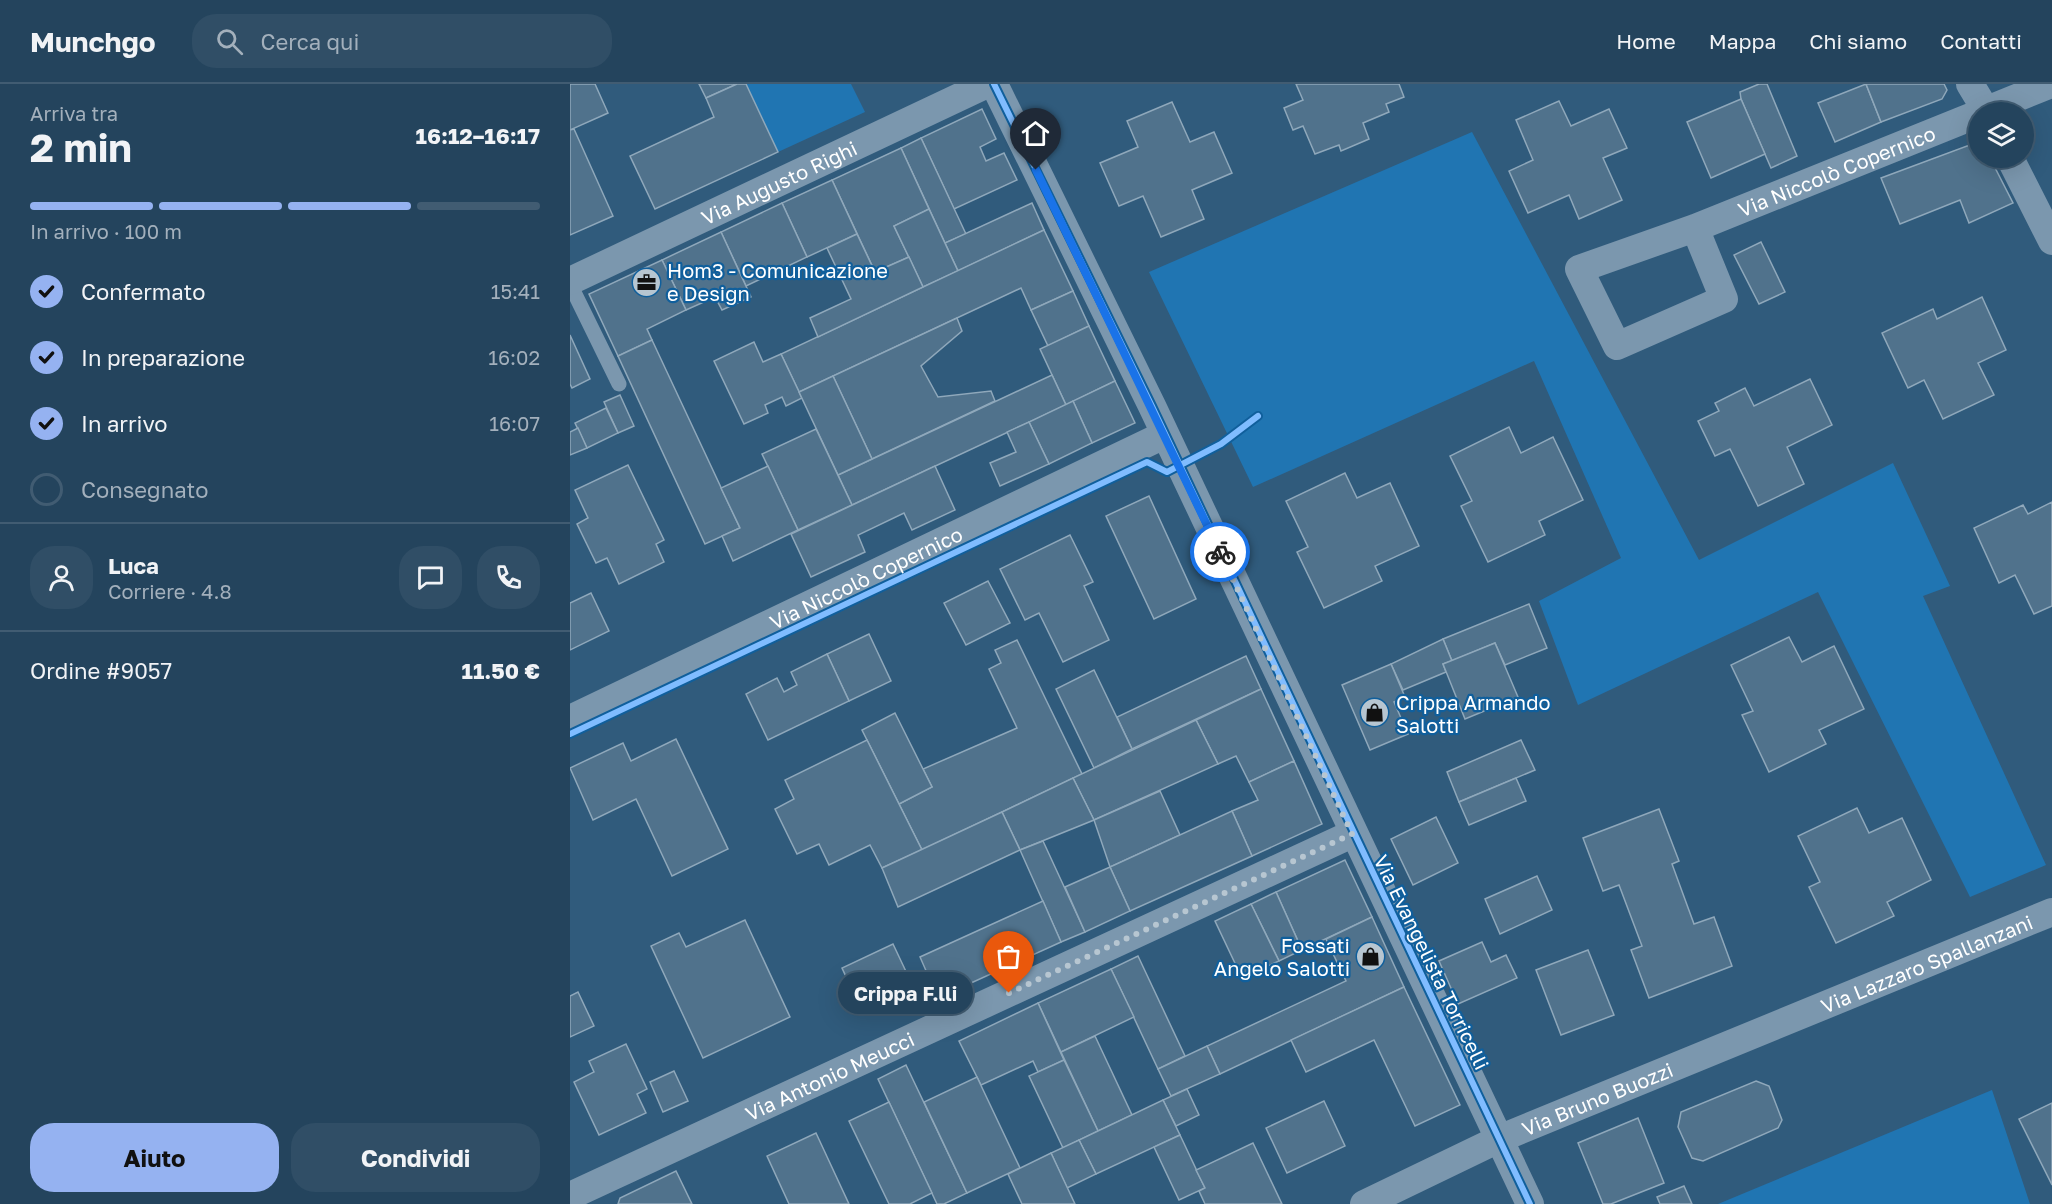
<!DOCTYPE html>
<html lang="it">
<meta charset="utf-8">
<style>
body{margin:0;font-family:"Golos Text",sans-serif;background:#304e66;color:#f1f3f6;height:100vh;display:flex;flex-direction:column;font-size:22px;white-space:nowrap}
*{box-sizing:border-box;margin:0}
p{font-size:20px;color:#a3b0bc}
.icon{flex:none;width:33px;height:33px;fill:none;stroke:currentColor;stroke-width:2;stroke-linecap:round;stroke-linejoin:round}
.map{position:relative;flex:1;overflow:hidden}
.panel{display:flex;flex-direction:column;background:#24445d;width:570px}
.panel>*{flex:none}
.tools{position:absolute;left:1398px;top:18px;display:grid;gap:12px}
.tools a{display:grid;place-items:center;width:66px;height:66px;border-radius:50%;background:#24445d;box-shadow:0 6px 24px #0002,0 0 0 2px #415c72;font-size:30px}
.pin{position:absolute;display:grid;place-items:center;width:51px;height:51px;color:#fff;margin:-62px -26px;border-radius:50% 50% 50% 0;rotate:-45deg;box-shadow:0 0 6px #0007}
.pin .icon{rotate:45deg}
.courier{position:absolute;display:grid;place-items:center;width:60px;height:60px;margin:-30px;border:4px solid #1a73e8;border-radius:50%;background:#fff;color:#222;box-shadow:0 2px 8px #0007}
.bubble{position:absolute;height:42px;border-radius:21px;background:#24445d;box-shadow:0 6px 24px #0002,0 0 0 2px #415c72;font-size:20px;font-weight:700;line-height:42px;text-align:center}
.summary em{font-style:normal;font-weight:700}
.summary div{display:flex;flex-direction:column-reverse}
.summary{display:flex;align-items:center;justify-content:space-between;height:102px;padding:0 30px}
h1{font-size:39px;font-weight:700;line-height:45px}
.bar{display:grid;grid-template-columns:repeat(4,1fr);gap:9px 6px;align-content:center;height:72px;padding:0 30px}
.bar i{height:8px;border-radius:4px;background:#415c72}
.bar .on{background:#95b2f1}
.bar p{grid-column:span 4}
.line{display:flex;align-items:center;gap:15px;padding:0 30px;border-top:2px solid #415c72}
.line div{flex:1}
.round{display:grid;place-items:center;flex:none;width:63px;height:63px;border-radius:24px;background:#304e66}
ol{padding:0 30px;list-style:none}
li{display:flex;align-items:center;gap:18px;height:66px}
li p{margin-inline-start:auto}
li .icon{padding:6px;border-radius:50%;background:#95b2f1;color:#111;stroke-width:4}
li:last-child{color:#a3b0bc}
li i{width:33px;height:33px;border:3px solid #415c72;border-radius:50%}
.action{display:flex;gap:12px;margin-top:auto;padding:12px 30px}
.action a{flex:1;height:69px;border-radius:24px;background:#95b2f1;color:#111;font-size:24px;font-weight:700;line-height:69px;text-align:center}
.action a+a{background:#304e66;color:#f1f3f6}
header{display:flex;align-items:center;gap:36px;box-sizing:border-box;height:84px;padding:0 30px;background:#24445d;border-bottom:2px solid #415c72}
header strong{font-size:28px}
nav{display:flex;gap:33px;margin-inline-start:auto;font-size:21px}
.search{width:420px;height:54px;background:#304e66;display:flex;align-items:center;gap:15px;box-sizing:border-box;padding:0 21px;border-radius:24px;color:#a3b0bc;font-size:22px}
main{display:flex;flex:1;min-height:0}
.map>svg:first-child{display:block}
.green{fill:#2075b2}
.building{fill:#50728c;stroke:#8fa8bb;stroke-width:1.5}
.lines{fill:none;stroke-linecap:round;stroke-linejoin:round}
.service{stroke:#7b97ae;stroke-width:15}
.minor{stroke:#7b97ae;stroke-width:28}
.cycleway-casing{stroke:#105f9c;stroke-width:10}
.cycleway{stroke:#80bcff;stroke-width:6}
.done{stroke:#b7c6d1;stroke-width:6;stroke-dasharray:0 10.8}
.route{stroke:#1a73e8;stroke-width:8}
.labels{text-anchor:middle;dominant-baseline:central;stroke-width:4.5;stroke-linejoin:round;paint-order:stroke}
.street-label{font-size:20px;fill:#fff;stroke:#105f9c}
.poi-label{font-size:20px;fill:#fff;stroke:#105f9c;text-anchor:start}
</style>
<header>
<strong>Munchgo</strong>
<div class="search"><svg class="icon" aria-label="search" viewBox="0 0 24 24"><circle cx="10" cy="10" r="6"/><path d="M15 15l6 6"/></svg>Cerca qui</div>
<nav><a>Home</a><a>Mappa</a><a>Chi siamo</a><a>Contatti</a></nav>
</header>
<main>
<section class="panel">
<div class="summary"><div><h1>2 min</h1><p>Arriva tra</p></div><em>16:12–16:17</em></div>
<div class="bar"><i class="on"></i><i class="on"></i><i class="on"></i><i></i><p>In arrivo · 100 m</p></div>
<ol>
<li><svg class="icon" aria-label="check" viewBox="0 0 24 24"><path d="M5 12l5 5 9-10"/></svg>Confermato<p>15:41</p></li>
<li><svg class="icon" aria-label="check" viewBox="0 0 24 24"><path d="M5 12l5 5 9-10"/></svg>In preparazione<p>16:02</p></li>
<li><svg class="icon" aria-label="check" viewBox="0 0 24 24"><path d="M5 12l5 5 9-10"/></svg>In arrivo<p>16:07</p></li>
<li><i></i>Consegnato</li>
</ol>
<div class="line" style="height:108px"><a class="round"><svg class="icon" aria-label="person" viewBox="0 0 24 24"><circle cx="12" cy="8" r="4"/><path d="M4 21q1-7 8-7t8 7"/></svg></a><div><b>Luca</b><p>Corriere · 4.8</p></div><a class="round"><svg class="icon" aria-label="chat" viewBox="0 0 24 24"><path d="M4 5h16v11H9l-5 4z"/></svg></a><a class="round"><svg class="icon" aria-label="phone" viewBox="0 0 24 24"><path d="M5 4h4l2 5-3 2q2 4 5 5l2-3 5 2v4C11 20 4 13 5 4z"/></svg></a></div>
<div class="line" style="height:78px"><div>Ordine #9057</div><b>11.50 €</b></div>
<div class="action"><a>Aiuto</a><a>Condividi</a></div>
</section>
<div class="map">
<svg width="1482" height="1120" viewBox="0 0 1482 1120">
<rect width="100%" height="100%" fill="#305b7c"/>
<g class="green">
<polygon points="176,0 281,0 295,28 208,68"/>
<polygon points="902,48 1129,476 1323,379 1380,502 1353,512 1476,781 1400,813 1248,508 1008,621 969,517 1051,474 964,277 683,403 579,188"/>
<polygon points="1422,1006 1460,1120 1148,1120"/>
</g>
<g class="building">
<polygon points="0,0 25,0 38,29 0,46"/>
<polygon points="129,0 167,0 136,14"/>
<polygon points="167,0 176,0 208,68 85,125 60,72 144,33 136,14"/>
<polygon points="726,0 829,0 834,13 816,20 819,28 793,39 799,55 771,67 769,61 745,70 733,42 723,46 714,24 733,16"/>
<polygon points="1189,0 1197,0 1227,72 1201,84 1171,15 1170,8"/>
<polygon points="1296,0 1311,38 1265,58 1248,19"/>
<polygon points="1296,0 1374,0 1377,6 1372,15 1311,38"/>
<polygon points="1171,15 1195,70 1141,94 1117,38"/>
<polygon points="989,17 1001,42 1039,25 1057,64 1033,74 1052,116 1009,135 999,111 958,129 939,87 963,76 946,36"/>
<polygon points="602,18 620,58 644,48 662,89 622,106 634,135 591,153 573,112 549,122 530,79 568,63 557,37"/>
<polygon points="412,25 426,55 410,63 416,77 434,69 447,96 384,125 351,54"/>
<polygon points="4,45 43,132 0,151 0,46"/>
<polygon points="351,54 396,150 375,159 331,64"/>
<polygon points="1405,59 1408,60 1408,74 1420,74 1443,119 1399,139 1390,116 1330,140 1311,94"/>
<polygon points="331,64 359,125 324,142 339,173 305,188 262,96"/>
<polygon points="262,96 287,150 237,173 212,119"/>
<polygon points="212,119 237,173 176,202 151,148"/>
<polygon points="462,119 474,146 388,187 375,159"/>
<polygon points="359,125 388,187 353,203 324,142"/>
<polygon points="474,146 503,207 461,226 451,204 229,308 211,270"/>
<polygon points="151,148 181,213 152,226 145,213 116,226 92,176"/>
<polygon points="287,150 305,188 339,173 353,203 248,253 240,234 281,215 257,164"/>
<polygon points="1191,158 1215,208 1189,220 1164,171"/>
<polygon points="92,176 116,226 77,245 82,256 48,272 19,210"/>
<polygon points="503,207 519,242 478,262 461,226"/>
<polygon points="1412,213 1436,266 1408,279 1424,311 1373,335 1354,296 1338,304 1312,249 1363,225 1367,235"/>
<polygon points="387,234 392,247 351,282 368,313 421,307 425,317 302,375 263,292"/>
<polygon points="519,242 545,297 496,321 470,265"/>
<polygon points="0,251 20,295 2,304 0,300"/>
<polygon points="82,256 170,444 135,460 48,272"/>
<polygon points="184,258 193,278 211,270 232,314 216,322 212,313 195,321 198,329 174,340 144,277"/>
<polygon points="482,291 496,321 282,421 268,391"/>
<polygon points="263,292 302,375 268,391 229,308"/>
<polygon points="1240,295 1262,341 1217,363 1234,400 1188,422 1160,365 1145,372 1128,337 1149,327 1145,319 1175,304 1184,322"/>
<polygon points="545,297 565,339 522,359 503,317"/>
<polygon points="50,311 64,342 48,349 34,318"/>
<polygon points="503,317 522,359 479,380 459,338"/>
<polygon points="36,324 48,349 17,364 5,339"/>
<polygon points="459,338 479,380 430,402 420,379 446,368 437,348"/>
<polygon points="939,343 951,369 983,353 1013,416 969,437 975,451 918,478 891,422 902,417 880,372"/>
<polygon points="8,344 17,364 0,371 0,348"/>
<polygon points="246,345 282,421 228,446 192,370"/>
<polygon points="58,381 94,456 86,460 94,478 49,500 37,474 26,479 7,440 18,434 5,406"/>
<polygon points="198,382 228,446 163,477 152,452 170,444 151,404"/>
<polygon points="365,382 385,426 342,446 334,429 288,451 295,468 241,493 221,450"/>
<polygon points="775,389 787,414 820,399 849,462 805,482 812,497 754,524 727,468 738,463 716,417"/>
<polygon points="579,412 626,515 584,535 536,432"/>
<polygon points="1482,418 1482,522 1464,530 1445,491 1429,499 1404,444 1453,421 1458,430"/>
<polygon points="500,451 523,498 514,502 539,556 493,578 469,529 455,536 430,485"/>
<polygon points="418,497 440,539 396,561 374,519"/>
<polygon points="21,509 39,547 0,566 0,519"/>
<polygon points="959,520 977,564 935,581 925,559 882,577 873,555"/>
<polygon points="299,550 321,597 279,617 257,570"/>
<polygon points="1219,553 1232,578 1264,562 1294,625 1249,646 1256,660 1199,688 1172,631 1183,627 1161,581"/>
<polygon points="873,555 882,577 873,580 876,588 833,606 821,580"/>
<polygon points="447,556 512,690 352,766 329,720 362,703 353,685 447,644 419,585 431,579 425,566"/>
<polygon points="925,559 948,613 895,635 873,580"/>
<polygon points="257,570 279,617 198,656 176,610 207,594 214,608 227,601 221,588"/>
<polygon points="676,572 691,605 562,665 547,633"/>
<polygon points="821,580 835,613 824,618 838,650 800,666 772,601"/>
<polygon points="524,586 562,665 524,684 486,605"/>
<polygon points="691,605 724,677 679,698 666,672 648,680 626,636"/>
<polygon points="325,629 362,703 329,720 292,646"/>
<polygon points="626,636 648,680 524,736 503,694"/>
<polygon points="106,655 158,765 102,792 66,715 23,736 0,684 53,659 61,677"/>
<polygon points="297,656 352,766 312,784 300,761 259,781 249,760 227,770 205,725 224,715 215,696"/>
<polygon points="951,656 965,686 889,718 877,688"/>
<polygon points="724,677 752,740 682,772 662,727 688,716 679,698"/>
<polygon points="503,694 524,736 450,766 432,728"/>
<polygon points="946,694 956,717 899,741 889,718"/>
<polygon points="590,707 610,751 540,783 524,736"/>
<polygon points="1287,724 1299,749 1332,734 1361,796 1317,818 1324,832 1266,859 1239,803 1250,798 1228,752"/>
<polygon points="1089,725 1109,777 1102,780 1124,840 1144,833 1162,882 1079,914 1061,866 1072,862 1049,801 1033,807 1013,754"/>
<polygon points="662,727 682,772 560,827 540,783"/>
<polygon points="432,728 450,766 328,823 312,784"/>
<polygon points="866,733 888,779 843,801 821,755"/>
<polygon points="473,757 515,848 491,858 450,766"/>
<polygon points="775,776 802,833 732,866 706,808"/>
<polygon points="540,783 560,827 515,848 495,803"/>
<polygon points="967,792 982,826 930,850 915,815"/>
<polygon points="706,808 732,866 709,877 681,820"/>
<polygon points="473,817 491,858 368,914 350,873"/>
<polygon points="681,820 709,877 672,894 645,837"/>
<polygon points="802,833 834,903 650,990 637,962 776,897 756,855"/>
<polygon points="175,836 220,933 133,974 81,862 109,849 116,863"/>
<polygon points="912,858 921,878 936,871 947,894 888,920 869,877"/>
<polygon points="323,860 348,913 328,923 324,916 294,931 272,884"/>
<polygon points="1018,866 1044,931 991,951 966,886"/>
<polygon points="568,872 615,972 588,985 541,885"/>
<polygon points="541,885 564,933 491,968 468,919"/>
<polygon points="834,903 890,1021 845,1042 804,956 736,988 721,956"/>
<polygon points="8,908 24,942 0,953 0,912"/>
<polygon points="468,919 494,976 468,988 463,977 411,1001 389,957"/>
<polygon points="525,952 562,1031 528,1047 491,968"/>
<polygon points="56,960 77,1005 67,1010 76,1029 29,1051 4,998 24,988 19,977"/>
<polygon points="637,962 650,990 601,1012 588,985"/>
<polygon points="494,976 528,1047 493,1064 459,992"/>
<polygon points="336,981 397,1109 374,1120 367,1120 308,995"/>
<polygon points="104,987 118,1017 93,1028 80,998"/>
<polygon points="407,993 450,1084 397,1109 354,1018"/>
<polygon points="1186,997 1199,1002 1212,1036 1208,1044 1133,1077 1122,1074 1108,1043 1111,1028"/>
<polygon points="617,1005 629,1031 606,1042 593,1016"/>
<polygon points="593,1016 610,1051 526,1090 509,1056"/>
<polygon points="754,1017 775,1062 717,1089 696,1044"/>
<polygon points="319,1018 362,1109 340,1120 319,1120 279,1037"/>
<polygon points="1482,1019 1482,1101 1449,1035"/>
<polygon points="1068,1034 1094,1099 1041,1120 1033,1120 1008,1059"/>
<polygon points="246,1049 279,1120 219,1120 197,1072"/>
<polygon points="610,1051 635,1104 609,1116 584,1063"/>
<polygon points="509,1056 526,1090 497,1104 481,1069"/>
<polygon points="683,1059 712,1120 635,1120 629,1107 635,1104 626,1086"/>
<polygon points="481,1069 505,1120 452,1120 438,1090"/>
<polygon points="106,1087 122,1120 48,1120 50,1114"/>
<polygon points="1114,1102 1122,1120 1090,1120 1087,1113"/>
</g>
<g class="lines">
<polyline class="service" points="0,200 49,300"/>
<g class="minor">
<polyline points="424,0 582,322 960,1120"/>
<polyline points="1400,0 1417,28"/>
<polyline points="1412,28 1481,0"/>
<polyline points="1440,74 1482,157"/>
<path id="s1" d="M1125 144 1154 215 1047 262 1009 185 1125 144 1408 30"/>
<path id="s2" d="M0 197 417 0"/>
<path id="s3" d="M0 635 594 351"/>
<path id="s4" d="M0 1112 782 750"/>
<path id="s5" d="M794 1120 929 1055 1482 828"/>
</g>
<defs>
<g id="cycleway">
<polyline points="424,0 582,322 960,1120"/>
<polyline points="0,650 577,378 597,388 651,360 688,332"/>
</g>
</defs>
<use href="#cycleway" class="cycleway-casing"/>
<use href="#cycleway" class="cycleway"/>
</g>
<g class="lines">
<polyline class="done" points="439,909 782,750 650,468"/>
<polyline class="route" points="466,86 650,468"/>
</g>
<defs>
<symbol id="office-disc" viewBox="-11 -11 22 22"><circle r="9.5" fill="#b7c6d1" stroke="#105f9c"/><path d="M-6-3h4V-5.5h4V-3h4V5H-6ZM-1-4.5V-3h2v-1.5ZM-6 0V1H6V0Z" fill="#111"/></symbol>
<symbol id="shop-disc" viewBox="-11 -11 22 22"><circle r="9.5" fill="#b7c6d1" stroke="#105f9c"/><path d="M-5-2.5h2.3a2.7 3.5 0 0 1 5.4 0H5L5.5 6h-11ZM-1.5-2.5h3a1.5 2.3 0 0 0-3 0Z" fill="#111"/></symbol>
</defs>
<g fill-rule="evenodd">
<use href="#office-disc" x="60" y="182" width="33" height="33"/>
<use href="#shop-disc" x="788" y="612" width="33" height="33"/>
<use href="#shop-disc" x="784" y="856" width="33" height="33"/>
</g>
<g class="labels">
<g class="street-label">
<text stroke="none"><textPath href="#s1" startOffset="555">Via Niccolò Copernico</textPath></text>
<text stroke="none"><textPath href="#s2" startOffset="231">Via Augusto Righi</textPath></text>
<text stroke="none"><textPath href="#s3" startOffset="328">Via Niccolò Copernico</textPath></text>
<text transform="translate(862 878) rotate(64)">Via Evangelista Torricelli</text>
<text stroke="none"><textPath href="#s5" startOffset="612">Via Lazzaro Spallanzani</textPath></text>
<text stroke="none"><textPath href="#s4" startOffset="286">Via Antonio Meucci</textPath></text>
<text stroke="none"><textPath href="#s5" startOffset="256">Via Bruno Buozzi</textPath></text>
</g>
<g class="poi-label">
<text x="97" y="186">Hom3 - Comunicazione<tspan x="97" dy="23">e Design</tspan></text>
<text x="826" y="618">Crippa Armando<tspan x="826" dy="23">Salotti</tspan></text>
<text x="780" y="861" text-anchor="end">Fossati<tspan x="780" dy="23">Angelo Salotti</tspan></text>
</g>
</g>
</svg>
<div class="tools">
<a><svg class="icon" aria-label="layers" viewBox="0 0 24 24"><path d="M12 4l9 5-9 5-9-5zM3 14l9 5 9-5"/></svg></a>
</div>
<div class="pin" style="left:439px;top:909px;background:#ea580c"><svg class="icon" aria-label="bag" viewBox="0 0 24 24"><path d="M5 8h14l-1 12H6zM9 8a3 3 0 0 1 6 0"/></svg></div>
<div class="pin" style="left:466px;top:86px;background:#1f2937"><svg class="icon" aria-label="home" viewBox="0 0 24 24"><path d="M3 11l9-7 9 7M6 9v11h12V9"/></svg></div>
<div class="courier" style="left:650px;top:468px"><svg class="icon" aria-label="bike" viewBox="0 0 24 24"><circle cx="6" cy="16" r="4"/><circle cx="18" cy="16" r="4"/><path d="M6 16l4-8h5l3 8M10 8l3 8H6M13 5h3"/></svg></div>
<div class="bubble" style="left:268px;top:888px;width:135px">Crippa F.lli</div>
</div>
</main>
